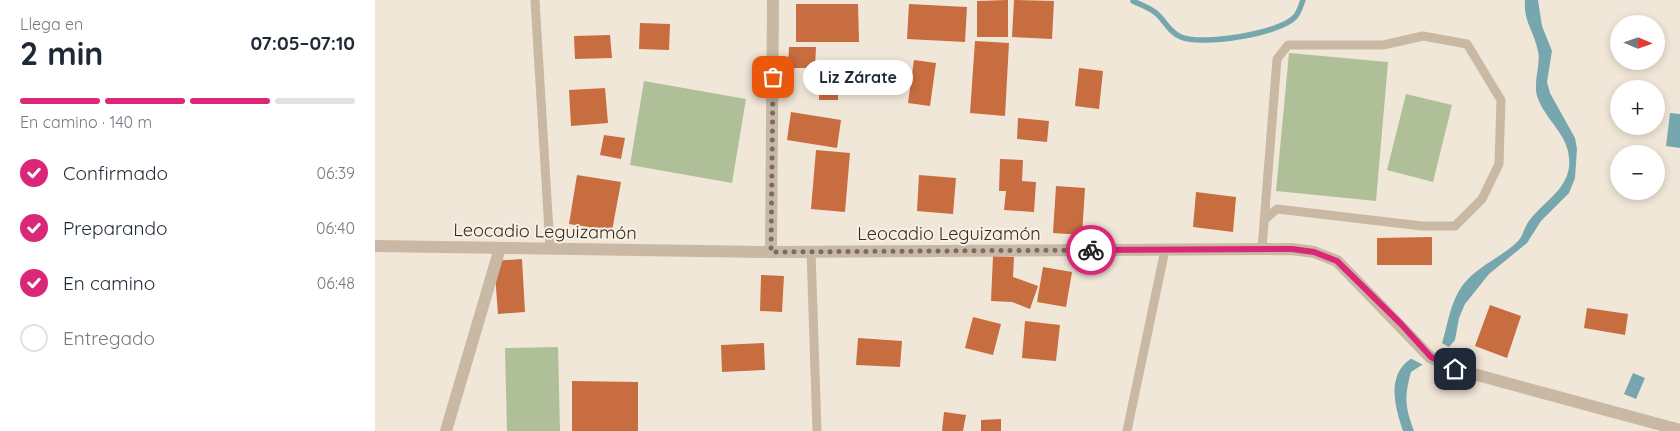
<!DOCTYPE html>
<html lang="es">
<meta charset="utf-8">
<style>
body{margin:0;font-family:Quicksand,sans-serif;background:#f2f2f3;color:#1f2937;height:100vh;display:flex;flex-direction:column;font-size:19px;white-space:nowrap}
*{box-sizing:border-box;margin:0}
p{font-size:16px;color:#747a83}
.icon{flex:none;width:28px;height:28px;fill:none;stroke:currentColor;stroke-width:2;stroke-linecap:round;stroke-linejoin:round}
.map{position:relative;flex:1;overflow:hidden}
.side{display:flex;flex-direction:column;background:#fff;width:375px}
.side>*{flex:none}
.needle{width:32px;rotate:92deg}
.fabs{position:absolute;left:1235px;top:15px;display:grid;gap:10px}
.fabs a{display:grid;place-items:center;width:55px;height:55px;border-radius:50%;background:#fff;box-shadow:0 2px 8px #0003;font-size:25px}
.pin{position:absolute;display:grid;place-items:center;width:42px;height:42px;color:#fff;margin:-21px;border-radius:10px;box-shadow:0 2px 8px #0006}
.courier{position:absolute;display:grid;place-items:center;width:50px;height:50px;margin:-25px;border:4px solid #db2777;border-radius:50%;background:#fff;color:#222;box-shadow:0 1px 6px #0007}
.bubble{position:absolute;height:35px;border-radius:18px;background:#fff;box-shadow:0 2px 8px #0003;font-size:16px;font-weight:800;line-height:35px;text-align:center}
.summary em{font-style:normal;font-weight:800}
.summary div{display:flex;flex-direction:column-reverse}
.summary{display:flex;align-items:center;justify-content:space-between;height:85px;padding:0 20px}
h1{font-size:32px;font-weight:800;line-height:38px}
.bar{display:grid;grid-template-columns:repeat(4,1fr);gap:8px 5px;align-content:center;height:60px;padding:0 20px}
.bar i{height:6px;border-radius:4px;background:#e0e1e3}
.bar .selected{background:#db2777}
.bar p{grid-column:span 4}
ol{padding:0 20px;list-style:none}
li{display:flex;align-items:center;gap:15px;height:55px}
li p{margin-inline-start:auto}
li .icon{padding:5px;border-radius:50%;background:#db2777;color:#fff;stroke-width:4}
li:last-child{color:#747a83}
li i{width:28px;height:28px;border:2px solid #e0e1e3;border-radius:50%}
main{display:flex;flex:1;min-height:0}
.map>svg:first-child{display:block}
.green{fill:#afc098}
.water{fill:#77a7ae}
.pier{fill:#f1e7d8}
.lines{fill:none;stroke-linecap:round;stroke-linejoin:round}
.stream{stroke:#77a7ae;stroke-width:5.5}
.building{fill:#c76d40}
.lane{stroke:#c9b8a4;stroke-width:9}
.street{stroke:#c9b8a4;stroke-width:12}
.done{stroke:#766d64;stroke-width:5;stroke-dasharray:0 9}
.route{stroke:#db2777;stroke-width:6}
.labels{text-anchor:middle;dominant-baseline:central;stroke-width:4;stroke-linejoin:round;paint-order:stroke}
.street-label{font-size:18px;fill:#342c26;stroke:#f9f1e4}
</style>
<main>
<section class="side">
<div class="summary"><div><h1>2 min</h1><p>Llega en</p></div><em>07:05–07:10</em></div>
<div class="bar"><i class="selected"></i><i class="selected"></i><i class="selected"></i><i></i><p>En camino · 140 m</p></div>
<ol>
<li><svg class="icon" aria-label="check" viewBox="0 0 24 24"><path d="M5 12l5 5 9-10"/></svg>Confirmado<p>06:39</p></li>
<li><svg class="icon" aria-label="check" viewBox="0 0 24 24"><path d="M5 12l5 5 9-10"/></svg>Preparando<p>06:40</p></li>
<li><svg class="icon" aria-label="check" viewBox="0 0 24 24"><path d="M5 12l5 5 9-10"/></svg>En camino<p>06:48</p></li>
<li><i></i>Entregado</li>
</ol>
</section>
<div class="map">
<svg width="1305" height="431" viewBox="0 0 1305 431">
<rect width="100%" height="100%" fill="#f1e7d8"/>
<g class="green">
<polygon points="914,53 1013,62 1001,201 901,191"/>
<polygon points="269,81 371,99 357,183 255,165"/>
<polygon points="1031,94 1077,105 1058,182 1012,170"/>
<polygon points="183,347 185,431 132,431 130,348"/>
</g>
<g class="water">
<path d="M1150 0H1163L1167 26 1177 51 1172 82 1175 93 1200 138 1202 149 1200 178 1194 193 1166 221 1152 243 1114 274 1090 304 1084 318 1080 340 1074 347 1067 343C1073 324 1075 303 1087 286 1102 266 1126 258 1143 241 1149 235 1149 227 1154 221 1167 203 1191 191 1194 167 1197 135 1171 123 1162 96 1158 81 1166 65 1163 51 1159 31 1148 21 1150 0Z"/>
<polygon points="1295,113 1305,114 1305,148 1291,146"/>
<path d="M1042 355 1050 363 1036 372C1029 397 1030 407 1039 431H1028C1019 403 1010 371 1042 355Z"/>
<polygon points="1258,373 1270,378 1261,399 1249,394"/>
</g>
<polygon class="pier" points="1043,353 1052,362 1050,366 1033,357"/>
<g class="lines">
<path class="stream" d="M758 1C766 5 776 8 782 14 791 22 794 32 806 37 826 46 904 34 920 17 924 13 926 5 928 0"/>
</g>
<g class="building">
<polygon points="633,0 633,37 602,37 602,1"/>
<polygon points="639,0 679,1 677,39 637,37"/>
<polygon points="421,4 483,4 484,42 421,42"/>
<polygon points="534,4 592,7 590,42 532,39"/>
<polygon points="265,23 295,24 294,50 264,49"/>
<polygon points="235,35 237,58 200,59 199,36"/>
<polygon points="600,41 634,43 630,116 595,113"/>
<polygon points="414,47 441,47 440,68 413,68"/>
<polygon points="539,60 561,63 555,106 533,103"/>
<polygon points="704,68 728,71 724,109 700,106"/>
<rect x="444" y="72" width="19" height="28"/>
<polygon points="230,88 233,123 196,126 194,90"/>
<polygon points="416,112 466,120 462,148 412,140"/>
<polygon points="643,118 674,121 672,142 642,139"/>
<polygon points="229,135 250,138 246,159 225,155"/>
<polygon points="441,150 475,153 470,212 436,209"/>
<polygon points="625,159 648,160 647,181 661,182 659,212 629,210 631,191 624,191"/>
<polygon points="202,175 246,182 237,231 194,224"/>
<polygon points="544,175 581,178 578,214 542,211"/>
<polygon points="681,186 710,188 707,235 678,233"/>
<polygon points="821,192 861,197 858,232 818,227"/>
<polygon points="1057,237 1057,265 1002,265 1002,238"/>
<polygon points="618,256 639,257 638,277 663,286 655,309 637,302 616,301"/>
<polygon points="147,259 150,312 123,314 119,261"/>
<polygon points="668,267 697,272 691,307 662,302"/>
<polygon points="386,275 409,276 407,312 385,311"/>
<polygon points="1115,305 1146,316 1132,358 1100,346"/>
<polygon points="1212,308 1253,314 1250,335 1209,328"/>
<polygon points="598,317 626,324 618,355 590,348"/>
<polygon points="650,321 685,325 681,361 647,358"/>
<polygon points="483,338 527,341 525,367 481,365"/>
<polygon points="389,343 390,370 347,372 346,345"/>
<polygon points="197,381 263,382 263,431 197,431"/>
<polygon points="569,412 591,415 588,431 567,431"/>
<polygon points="626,419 626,431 606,431 606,420"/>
</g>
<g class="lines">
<g class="lane">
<polyline points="160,0 175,248"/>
<polyline points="887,249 902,59 913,45 1008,45 1048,36 1092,44 1126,100 1124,164 1107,199 1080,226 1047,226 902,209 889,220"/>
<polyline points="436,251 442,431"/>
<polyline points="752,431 790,250"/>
</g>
<g class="street">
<polyline points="0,246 396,252 917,249 939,252 962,261 1055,357 1080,369 1305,430"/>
<polyline points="396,252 398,0"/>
<polyline points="71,431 125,248"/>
</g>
</g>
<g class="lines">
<polyline class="done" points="398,77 396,252 716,250"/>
<polyline class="route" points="716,250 917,249 939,252 962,261 1026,324 1056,357 1080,369"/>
</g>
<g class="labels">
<g class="street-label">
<text transform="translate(170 231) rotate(1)">Leocadio Leguizamón</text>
<text x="574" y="233">Leocadio Leguizamón</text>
</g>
</g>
</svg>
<div class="fabs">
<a><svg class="needle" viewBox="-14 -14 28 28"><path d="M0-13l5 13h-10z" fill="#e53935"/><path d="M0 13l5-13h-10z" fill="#747a83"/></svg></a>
<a>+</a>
<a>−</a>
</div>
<div class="pin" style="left:398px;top:77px;background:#ea580c"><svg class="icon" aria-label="bag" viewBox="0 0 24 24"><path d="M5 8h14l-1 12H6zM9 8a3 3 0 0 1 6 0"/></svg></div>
<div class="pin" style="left:1080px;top:369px;background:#1f2937"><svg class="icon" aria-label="home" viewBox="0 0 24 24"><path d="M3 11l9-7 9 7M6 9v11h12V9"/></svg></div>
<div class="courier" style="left:716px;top:250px"><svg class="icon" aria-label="bike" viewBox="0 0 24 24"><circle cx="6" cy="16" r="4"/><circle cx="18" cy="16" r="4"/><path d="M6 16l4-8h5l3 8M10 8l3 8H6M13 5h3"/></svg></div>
<div class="bubble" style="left:428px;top:60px;width:110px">Liz Zárate</div>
</div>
</main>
